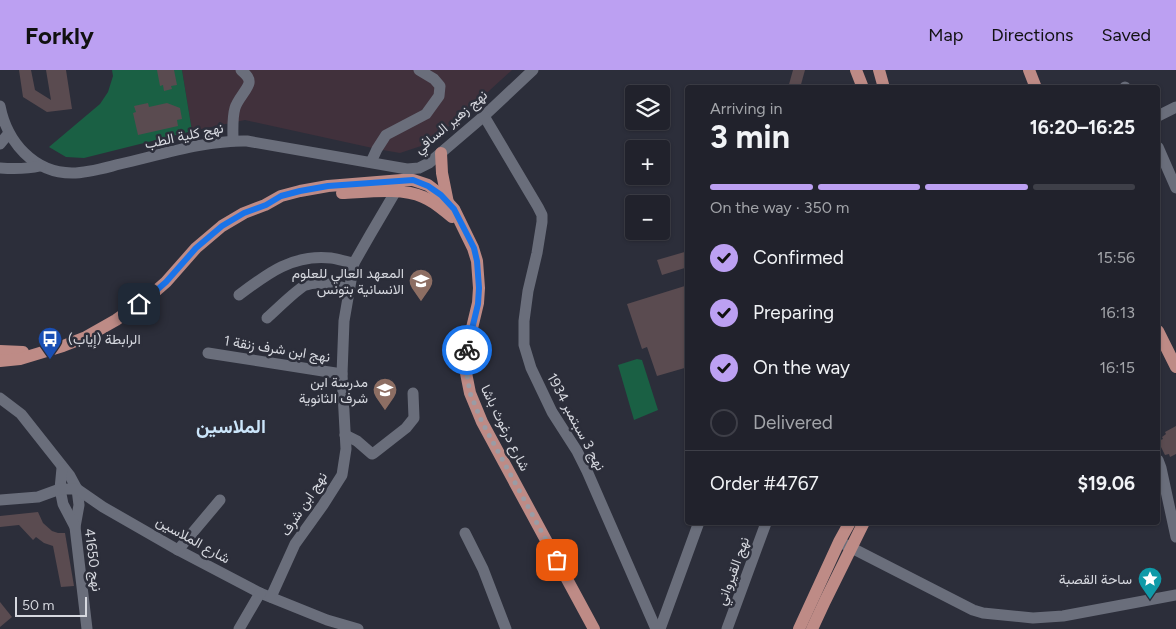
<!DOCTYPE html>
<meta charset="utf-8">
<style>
body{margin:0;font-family:Figtree,Vazirmatn,sans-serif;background:#2d2f38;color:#f1f3f6;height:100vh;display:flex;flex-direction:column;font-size:19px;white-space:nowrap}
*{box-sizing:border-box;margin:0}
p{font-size:16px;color:#a2a4a9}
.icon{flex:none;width:28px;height:28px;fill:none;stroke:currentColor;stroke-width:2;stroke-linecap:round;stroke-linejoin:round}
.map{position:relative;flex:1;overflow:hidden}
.drawer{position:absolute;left:685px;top:15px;width:475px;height:440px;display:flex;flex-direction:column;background:#21222c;border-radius:5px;box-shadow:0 1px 4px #0004,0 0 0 1px #3e3f48}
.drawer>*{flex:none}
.tools{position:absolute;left:625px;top:15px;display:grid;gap:10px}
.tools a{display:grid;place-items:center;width:45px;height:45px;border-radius:5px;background:#21222c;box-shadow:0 1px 4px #0004,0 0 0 1px #3e3f48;font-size:25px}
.scale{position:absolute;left:15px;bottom:12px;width:72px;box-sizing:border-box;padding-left:5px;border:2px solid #d6d8df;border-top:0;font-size:14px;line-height:18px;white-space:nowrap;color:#d6d8df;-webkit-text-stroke:4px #2c2e3a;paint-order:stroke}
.pin{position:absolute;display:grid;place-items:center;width:42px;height:42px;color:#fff;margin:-21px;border-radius:10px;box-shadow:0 2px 8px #0006}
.courier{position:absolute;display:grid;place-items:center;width:50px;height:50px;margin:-25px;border:4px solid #1a73e8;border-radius:50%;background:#fff;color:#222;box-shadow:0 1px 6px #0007}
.overview em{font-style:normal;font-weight:700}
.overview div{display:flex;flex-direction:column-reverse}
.overview{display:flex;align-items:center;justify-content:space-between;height:85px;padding:0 25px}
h1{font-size:32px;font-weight:700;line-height:38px}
.bar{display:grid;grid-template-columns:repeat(4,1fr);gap:8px 5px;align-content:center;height:60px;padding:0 25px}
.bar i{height:6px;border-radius:4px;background:#3e3f48}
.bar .current{background:#bca0f2}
.bar p{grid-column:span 4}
.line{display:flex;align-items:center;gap:12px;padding:0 25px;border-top:1px solid #3e3f48}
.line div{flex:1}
ol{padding:0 25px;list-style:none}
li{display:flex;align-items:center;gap:15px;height:55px}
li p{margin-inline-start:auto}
li .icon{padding:5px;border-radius:50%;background:#bca0f2;color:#111;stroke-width:4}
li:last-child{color:#a2a4a9}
li i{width:28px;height:28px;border:2px solid #3e3f48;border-radius:50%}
header{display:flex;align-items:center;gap:30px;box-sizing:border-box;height:70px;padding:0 25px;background:#bca0f2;color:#111}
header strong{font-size:24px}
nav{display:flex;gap:28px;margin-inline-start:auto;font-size:18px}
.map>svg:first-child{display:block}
.medical{fill:#41313c}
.green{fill:#1a6044}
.building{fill:#5a4b50}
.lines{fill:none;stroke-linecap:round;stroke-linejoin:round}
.minor{stroke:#6a6e7b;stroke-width:11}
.major{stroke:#be8b86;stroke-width:12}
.done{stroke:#9a9ca5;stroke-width:5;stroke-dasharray:0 9}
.route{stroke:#1a73e8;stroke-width:6}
.labels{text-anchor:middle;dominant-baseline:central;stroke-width:5;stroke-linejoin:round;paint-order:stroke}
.street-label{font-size:14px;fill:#d6d8df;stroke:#2c2e3a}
.poi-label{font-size:14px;fill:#d6d8df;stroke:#2c2e3a;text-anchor:end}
.district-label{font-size:19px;font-weight:bold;fill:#cbe5fa;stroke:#2c2e3a}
</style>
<header>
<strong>Forkly</strong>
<nav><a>Map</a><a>Directions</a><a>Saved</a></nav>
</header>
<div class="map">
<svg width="1176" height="559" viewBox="0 0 1176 559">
<rect width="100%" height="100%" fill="#2c2e3a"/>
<polygon class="medical" points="182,0 512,0 455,52 421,76 400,83 377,79 245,50 192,61"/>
<g class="green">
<polygon points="112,0 182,0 192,61 84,88 66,87 49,77 100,34 108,22 113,6"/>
<polygon points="637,289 642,290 658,340 634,350 618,295"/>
</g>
<g class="building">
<polygon points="19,0 31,0 35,20 51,30 46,0 66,0 72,39 47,42 23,27"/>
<polygon points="157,0 174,0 177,15 171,16 172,19 164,21 163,15 160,16"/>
<polygon points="793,0 805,0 800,18 788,18"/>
<polygon points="148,33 149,37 167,33 180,38 182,49 177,50 178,56 138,65 133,43 136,42 134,36"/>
<polygon points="688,181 688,197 662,205 657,190"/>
<polygon points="688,215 688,233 684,234 688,246 688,297 657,306 647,277 642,279 627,234"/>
<polygon points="1176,356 1176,384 1170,387 1169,384 1165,385 1158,371 1163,369 1162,367 1166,364 1165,362"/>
<polygon points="38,442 43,453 52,461 58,463 65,463 74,516 61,517 53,476 44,473 36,467 33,470 19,455 0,457 0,446"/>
<polygon points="0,532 12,547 0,557"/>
</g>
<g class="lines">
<g class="minor">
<polyline points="1125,17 1125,18"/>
<path d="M0 36C7 72 34 103 72 103 88 103 104 98 120 94 160 85 206 70 247 71L407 99 419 98 429 93 484 46 533 0"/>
<polyline points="484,46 538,137 542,145 542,152 537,183 528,221 524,251 524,275 531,298 552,342 577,381 587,401 656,559"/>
<polyline points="1158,46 1176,37"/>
<path d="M233 71C233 60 232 48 235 38 237 30 248 19 249 13 250 7 245 4 241 0"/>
<polyline points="0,74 9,63"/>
<polyline points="1158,77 1176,118"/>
<polyline points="371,92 377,79 386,65 426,44 439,26 440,16 434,9 419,0"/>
<path d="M0 98C14 99 27 99 40 96"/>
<path d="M239 225C268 203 293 184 331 188 339 189 346 192 354 193"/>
<path d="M267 248C274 242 299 217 306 215 319 210 336 216 349 219"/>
<polyline points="208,283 342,304"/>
<polyline points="0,328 21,344 70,406 77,419 79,435 75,457"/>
<polyline points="345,365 357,371 372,384 374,383 406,358 414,348 413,323"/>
<polyline points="1158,390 1161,398 1176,467"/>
<polyline points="62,398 60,419 63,434 75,457 87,559"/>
<polyline points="0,430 38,427 60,419 77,419 103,437 178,480 260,523 327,550 358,559"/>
<polyline points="465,463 483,499 506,559"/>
<polyline points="844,474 973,540 983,543 1033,548 1063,546 1176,525"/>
<polyline points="178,480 220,430"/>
<polyline points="271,527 295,474 323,435 342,405 346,379 342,304 344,251 354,193 370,165 400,114"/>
<polyline points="239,559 260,523"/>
<polyline points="660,559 699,452"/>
<polyline points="727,559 766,453"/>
</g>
<g class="major">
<polyline points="856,0 863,18"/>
<polyline points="879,0 884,18"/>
<polyline points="1029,0 1036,18"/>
<polyline points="441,83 442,103 448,133"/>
<path d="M342 123C366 122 402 117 423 127 434 131 443 140 452 147"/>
<polyline points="1158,261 1176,297"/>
<polyline points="0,281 23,282"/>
<polyline points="0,291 20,289 63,276 86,267 116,250 150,226 166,212 196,178 222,156 244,143 265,135 281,126 300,121 328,116 402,110 413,110 428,115 441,125 454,139 473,178 477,191 479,218 478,233 466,283 465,298 470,323 482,352 594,559"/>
<polyline points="799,559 839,472 850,452"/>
<polyline points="812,559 825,531 864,452"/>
</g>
</g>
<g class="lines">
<polyline class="done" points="467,280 466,298 470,323 482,352 557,490"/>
<polyline class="route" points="139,234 150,226 166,212 196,178 222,156 244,143 266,135 281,126 300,121 328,116 413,110 428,116 441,125 454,139 474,178 477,191 479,218 478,234 467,280"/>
</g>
<defs>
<symbol id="university-pin" viewBox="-11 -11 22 30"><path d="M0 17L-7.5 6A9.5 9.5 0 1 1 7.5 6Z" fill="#8d6e63" stroke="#2c2e3a"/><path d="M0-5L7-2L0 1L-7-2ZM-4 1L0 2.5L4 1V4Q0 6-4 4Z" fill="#fff"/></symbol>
<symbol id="bus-pin" viewBox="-11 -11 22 30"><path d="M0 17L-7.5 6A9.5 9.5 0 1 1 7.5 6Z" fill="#1a4fb4" stroke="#2c2e3a"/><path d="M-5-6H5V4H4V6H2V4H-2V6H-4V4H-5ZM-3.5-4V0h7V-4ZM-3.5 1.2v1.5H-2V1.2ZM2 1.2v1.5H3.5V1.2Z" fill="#fff"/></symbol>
<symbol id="school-pin" viewBox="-11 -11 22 30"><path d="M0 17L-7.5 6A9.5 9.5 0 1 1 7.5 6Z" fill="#8d6e63" stroke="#2c2e3a"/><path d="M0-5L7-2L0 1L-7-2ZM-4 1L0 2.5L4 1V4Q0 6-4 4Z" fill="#fff"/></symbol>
<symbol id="sight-pin" viewBox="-11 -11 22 30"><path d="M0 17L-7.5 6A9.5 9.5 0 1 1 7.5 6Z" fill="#0f9aa8" stroke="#2c2e3a"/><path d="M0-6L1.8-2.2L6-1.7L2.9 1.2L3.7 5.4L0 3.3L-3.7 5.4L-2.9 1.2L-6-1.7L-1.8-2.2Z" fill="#fff"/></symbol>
</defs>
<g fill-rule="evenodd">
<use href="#university-pin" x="407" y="197" width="28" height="38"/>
<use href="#bus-pin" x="36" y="255" width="28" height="38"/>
<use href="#school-pin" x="371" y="306" width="28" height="38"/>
<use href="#sight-pin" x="1136" y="495" width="28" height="38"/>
</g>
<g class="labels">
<g class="street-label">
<text transform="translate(451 52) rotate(-40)">نهج زهير السافي</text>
<text transform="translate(184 66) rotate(-12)">نهج كلية الطب</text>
<text transform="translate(277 279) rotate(9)">نهج ابن شرف زنقة 1</text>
<text transform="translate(576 352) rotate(62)">نهج 3 سبتمبر 1934</text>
<text transform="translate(505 358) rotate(64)">شارع درغوث باشا</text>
<text transform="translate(304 434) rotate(-57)">نهج ابن شرف</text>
<text transform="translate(193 470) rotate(29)">شارع الملاسين</text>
<text transform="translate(93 490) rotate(83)">نهج 41650</text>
<text transform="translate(733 501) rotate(-70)">نهج القيرواني</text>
</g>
<g class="poi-label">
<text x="404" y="203">المعهد العالي للعلوم<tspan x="404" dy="16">الانسانية بتونس</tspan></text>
<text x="68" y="269" text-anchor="start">الرابطة (إياب)</text>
<text x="368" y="312">مدرسة ابن<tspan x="368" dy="16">شرف الثانوية</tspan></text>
<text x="1132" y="509">ساحة القصبة</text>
</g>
<g class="district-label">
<text x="231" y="356">الملاسين</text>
</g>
</g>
</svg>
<div class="tools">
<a><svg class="icon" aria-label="layers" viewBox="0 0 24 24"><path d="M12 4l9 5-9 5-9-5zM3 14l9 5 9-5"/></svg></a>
<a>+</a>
<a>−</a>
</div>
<div class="scale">50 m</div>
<div class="pin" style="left:557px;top:490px;background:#ea580c"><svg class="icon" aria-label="bag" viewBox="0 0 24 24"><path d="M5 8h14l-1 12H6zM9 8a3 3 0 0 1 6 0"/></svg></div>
<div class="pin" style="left:139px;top:234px;background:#1f2937"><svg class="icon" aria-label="home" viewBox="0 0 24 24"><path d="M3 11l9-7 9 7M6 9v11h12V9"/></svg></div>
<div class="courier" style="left:467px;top:280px"><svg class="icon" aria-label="bike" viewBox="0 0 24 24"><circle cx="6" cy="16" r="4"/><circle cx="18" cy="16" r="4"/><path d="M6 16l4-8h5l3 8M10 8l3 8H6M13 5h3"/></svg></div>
<section class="drawer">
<div class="overview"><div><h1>3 min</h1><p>Arriving in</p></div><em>16:20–16:25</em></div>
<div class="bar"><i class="current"></i><i class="current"></i><i class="current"></i><i></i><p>On the way · 350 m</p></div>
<ol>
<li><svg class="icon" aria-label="check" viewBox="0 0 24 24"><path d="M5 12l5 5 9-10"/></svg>Confirmed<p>15:56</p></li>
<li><svg class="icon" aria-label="check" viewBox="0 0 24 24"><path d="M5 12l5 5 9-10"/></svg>Preparing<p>16:13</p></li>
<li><svg class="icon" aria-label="check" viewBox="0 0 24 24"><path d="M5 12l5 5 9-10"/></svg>On the way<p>16:15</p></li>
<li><i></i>Delivered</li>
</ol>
<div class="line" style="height:65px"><div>Order #4767</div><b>$19.06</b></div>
</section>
</div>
